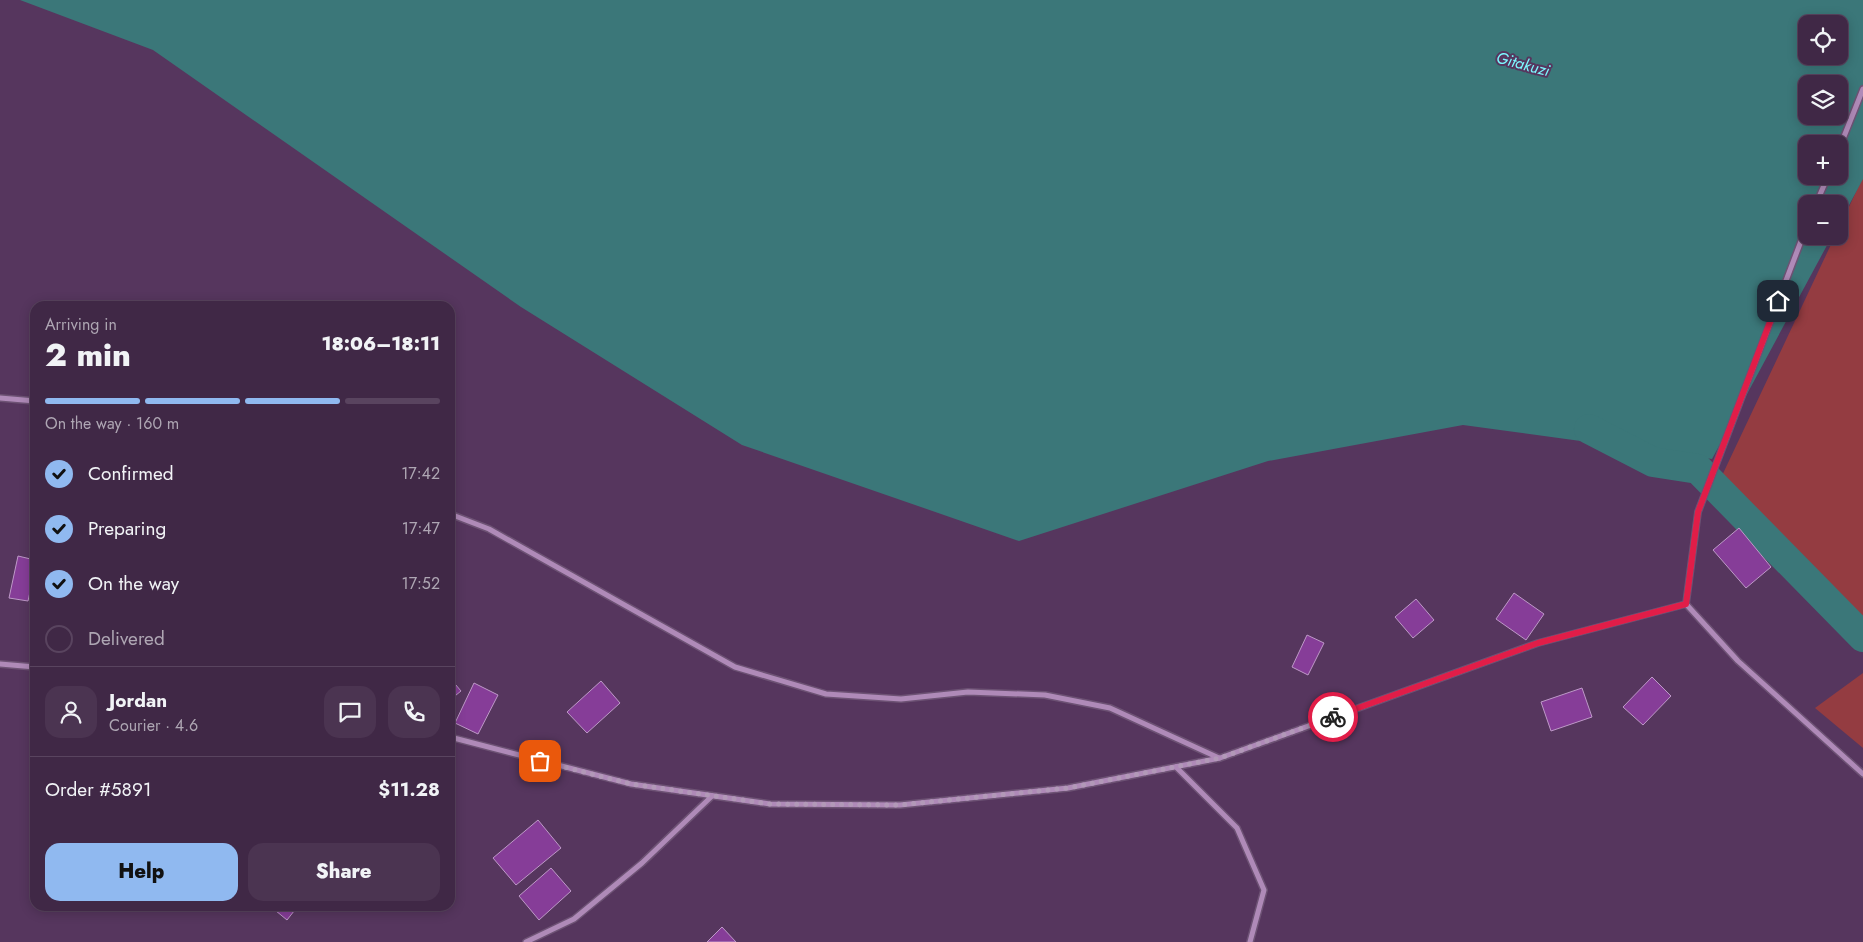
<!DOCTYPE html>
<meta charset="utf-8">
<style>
body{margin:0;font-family:Jost,sans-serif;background:#4b3451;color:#f1f3f6;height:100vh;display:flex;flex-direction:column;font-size:19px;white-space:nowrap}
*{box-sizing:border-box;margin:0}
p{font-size:16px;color:#aea6b3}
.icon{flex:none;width:28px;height:28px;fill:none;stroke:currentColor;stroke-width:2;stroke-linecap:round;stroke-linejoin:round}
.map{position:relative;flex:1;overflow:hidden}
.side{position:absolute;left:30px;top:301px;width:425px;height:610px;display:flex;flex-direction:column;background:#402846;border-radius:15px;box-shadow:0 2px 12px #0003,0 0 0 1px #59445f}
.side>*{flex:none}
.tools{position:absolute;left:1798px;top:15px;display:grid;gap:10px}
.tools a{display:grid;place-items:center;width:50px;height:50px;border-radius:10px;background:#402846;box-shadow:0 2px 12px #0003,0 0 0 1px #59445f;font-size:25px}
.pin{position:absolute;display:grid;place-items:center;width:42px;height:42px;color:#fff;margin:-21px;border-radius:10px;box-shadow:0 2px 8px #0006}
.courier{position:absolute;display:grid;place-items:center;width:50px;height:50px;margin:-25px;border:4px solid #e11d48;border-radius:50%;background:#fff;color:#222;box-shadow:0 1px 6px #0007}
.overview em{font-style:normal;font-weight:800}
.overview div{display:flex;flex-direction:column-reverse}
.overview{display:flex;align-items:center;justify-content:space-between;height:85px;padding:0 15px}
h1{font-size:32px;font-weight:800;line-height:38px}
.bar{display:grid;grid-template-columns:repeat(4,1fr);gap:8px 5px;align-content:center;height:60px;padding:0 15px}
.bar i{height:6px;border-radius:4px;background:#59445f}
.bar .selected{background:#90b9f0}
.bar p{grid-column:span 4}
.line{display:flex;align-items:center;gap:12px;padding:0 15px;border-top:1px solid #59445f}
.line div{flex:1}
.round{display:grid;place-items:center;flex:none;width:52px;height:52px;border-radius:15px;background:#4b3451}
ol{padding:0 15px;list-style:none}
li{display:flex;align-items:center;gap:15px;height:55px}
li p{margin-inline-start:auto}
li .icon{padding:5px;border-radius:50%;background:#90b9f0;color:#111;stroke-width:4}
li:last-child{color:#aea6b3}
li i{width:28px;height:28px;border:2px solid #59445f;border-radius:50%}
.button{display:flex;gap:10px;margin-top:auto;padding:10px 15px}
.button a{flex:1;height:58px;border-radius:15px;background:#90b9f0;color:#111;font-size:20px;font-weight:800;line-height:58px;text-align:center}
.button a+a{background:#4b3451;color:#f1f3f6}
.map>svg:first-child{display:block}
.green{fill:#943c41}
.water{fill:#3b7779;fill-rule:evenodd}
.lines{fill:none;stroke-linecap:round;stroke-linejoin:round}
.canal{stroke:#3b7779;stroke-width:30}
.building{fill:#863d98;stroke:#be99c8}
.street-casing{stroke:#6d5274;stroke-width:8}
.street{stroke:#af8ab8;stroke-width:5}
.done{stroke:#b299b8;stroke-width:5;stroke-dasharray:0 9}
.route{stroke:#e11d48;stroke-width:6}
.labels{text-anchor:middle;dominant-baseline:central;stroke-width:4;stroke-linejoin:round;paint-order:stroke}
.water-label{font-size:16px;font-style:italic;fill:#7cf8fe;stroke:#56365e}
</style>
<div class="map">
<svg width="1863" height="942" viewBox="0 0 1863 942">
<rect width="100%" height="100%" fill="#56365e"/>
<g class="green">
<polygon points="1863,177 1863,645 1737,518 1719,482 1835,236 1839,236 1839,228"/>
<polygon points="1863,673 1863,748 1815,708"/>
</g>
<path class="water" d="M20 0H1863V179L1839 224V204H1806V236H1832L1712 459 1463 425 1268 461 1019 541 742 445 521 307 153 50ZM1806 24H1839V56H1806ZM1806 84H1839V116H1806ZM1806 144H1839V176H1806Z"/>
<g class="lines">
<polyline class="canal" points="1589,429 1653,462 1698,469 1863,637"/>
</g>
<g class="building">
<polygon points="1739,528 1771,567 1746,588 1713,550"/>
<polygon points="18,556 35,560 35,569 28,601 9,598"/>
<polygon points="1514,593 1544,614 1526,640 1496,619"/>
<polygon points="1416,599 1434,620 1413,638 1395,617"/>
<polygon points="1307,635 1324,643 1308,675 1292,667"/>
<polygon points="1652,677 1671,696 1643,725 1623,707"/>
<polygon points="450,678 461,691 450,700"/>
<polygon points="601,681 620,703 587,733 567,712"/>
<polygon points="474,683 498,695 478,734 455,723"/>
<polygon points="1582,688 1592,717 1551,731 1541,702"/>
<polygon points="538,820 561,848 516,885 493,858"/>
<polygon points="551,868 571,891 539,920 519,896"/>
<polygon points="270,906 298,906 287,920"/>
<polygon points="722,927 736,942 707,942"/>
</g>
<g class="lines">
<defs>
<g id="street">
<polyline points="1839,149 1863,89"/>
<polyline points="1816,204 1828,176"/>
<polyline points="1806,228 1698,512 1686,604 1738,661 1863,774"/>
<polyline points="0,398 35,401"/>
<polyline points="450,514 489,529 735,667 826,694 901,699 968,692 1045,695 1110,708 1219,758"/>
<polyline points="0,664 35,667"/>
<polyline points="450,737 631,784 770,804 900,805 1068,788 1220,758 1538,643 1686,604"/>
<polyline points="1176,767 1237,828 1264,890 1250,942"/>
<polyline points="526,942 574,919 642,863 712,796"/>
</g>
</defs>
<use href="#street" class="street-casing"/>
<use href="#street" class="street"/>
</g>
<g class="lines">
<polyline class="done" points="540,761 631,784 770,804 900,805 1068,788 1220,758 1333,717"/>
<polyline class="route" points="1333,717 1538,643 1686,604 1698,512 1778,301"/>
</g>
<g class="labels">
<g class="water-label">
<text transform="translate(1523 64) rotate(15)">Gitakuzi</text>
</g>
</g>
</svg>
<div class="tools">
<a><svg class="icon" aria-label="locate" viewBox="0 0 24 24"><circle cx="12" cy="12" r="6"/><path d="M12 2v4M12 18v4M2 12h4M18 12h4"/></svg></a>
<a><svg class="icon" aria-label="layers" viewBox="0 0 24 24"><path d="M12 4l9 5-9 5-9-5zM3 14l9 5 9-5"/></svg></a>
<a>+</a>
<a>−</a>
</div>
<div class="pin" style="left:540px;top:761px;background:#ea580c"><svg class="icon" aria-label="bag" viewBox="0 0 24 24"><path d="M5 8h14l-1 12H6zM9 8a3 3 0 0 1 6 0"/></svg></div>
<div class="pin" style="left:1778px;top:301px;background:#1f2937"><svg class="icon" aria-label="home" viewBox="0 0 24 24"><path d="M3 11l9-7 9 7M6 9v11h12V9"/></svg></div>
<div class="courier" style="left:1333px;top:717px"><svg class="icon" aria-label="bike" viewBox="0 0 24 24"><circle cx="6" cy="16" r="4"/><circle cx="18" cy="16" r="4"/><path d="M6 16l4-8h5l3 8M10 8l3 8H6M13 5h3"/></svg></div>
<section class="side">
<div class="overview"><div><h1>2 min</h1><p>Arriving in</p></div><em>18:06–18:11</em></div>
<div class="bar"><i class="selected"></i><i class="selected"></i><i class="selected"></i><i></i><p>On the way · 160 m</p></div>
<ol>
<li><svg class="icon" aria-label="check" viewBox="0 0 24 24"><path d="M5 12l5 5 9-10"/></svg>Confirmed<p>17:42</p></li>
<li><svg class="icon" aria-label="check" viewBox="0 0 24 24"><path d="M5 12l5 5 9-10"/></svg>Preparing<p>17:47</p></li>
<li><svg class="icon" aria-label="check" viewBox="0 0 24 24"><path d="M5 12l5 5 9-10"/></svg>On the way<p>17:52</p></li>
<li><i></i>Delivered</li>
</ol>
<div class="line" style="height:90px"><a class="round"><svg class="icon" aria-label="person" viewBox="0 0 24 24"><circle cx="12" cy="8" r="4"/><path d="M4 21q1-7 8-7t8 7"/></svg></a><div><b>Jordan</b><p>Courier · 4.6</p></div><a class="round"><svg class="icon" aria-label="chat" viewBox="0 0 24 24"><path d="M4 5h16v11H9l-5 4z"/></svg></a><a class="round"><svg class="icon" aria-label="phone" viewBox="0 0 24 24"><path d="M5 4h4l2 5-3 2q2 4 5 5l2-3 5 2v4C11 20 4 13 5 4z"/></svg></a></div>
<div class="line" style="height:65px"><div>Order #5891</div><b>$11.28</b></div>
<div class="button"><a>Help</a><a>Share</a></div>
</section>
</div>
